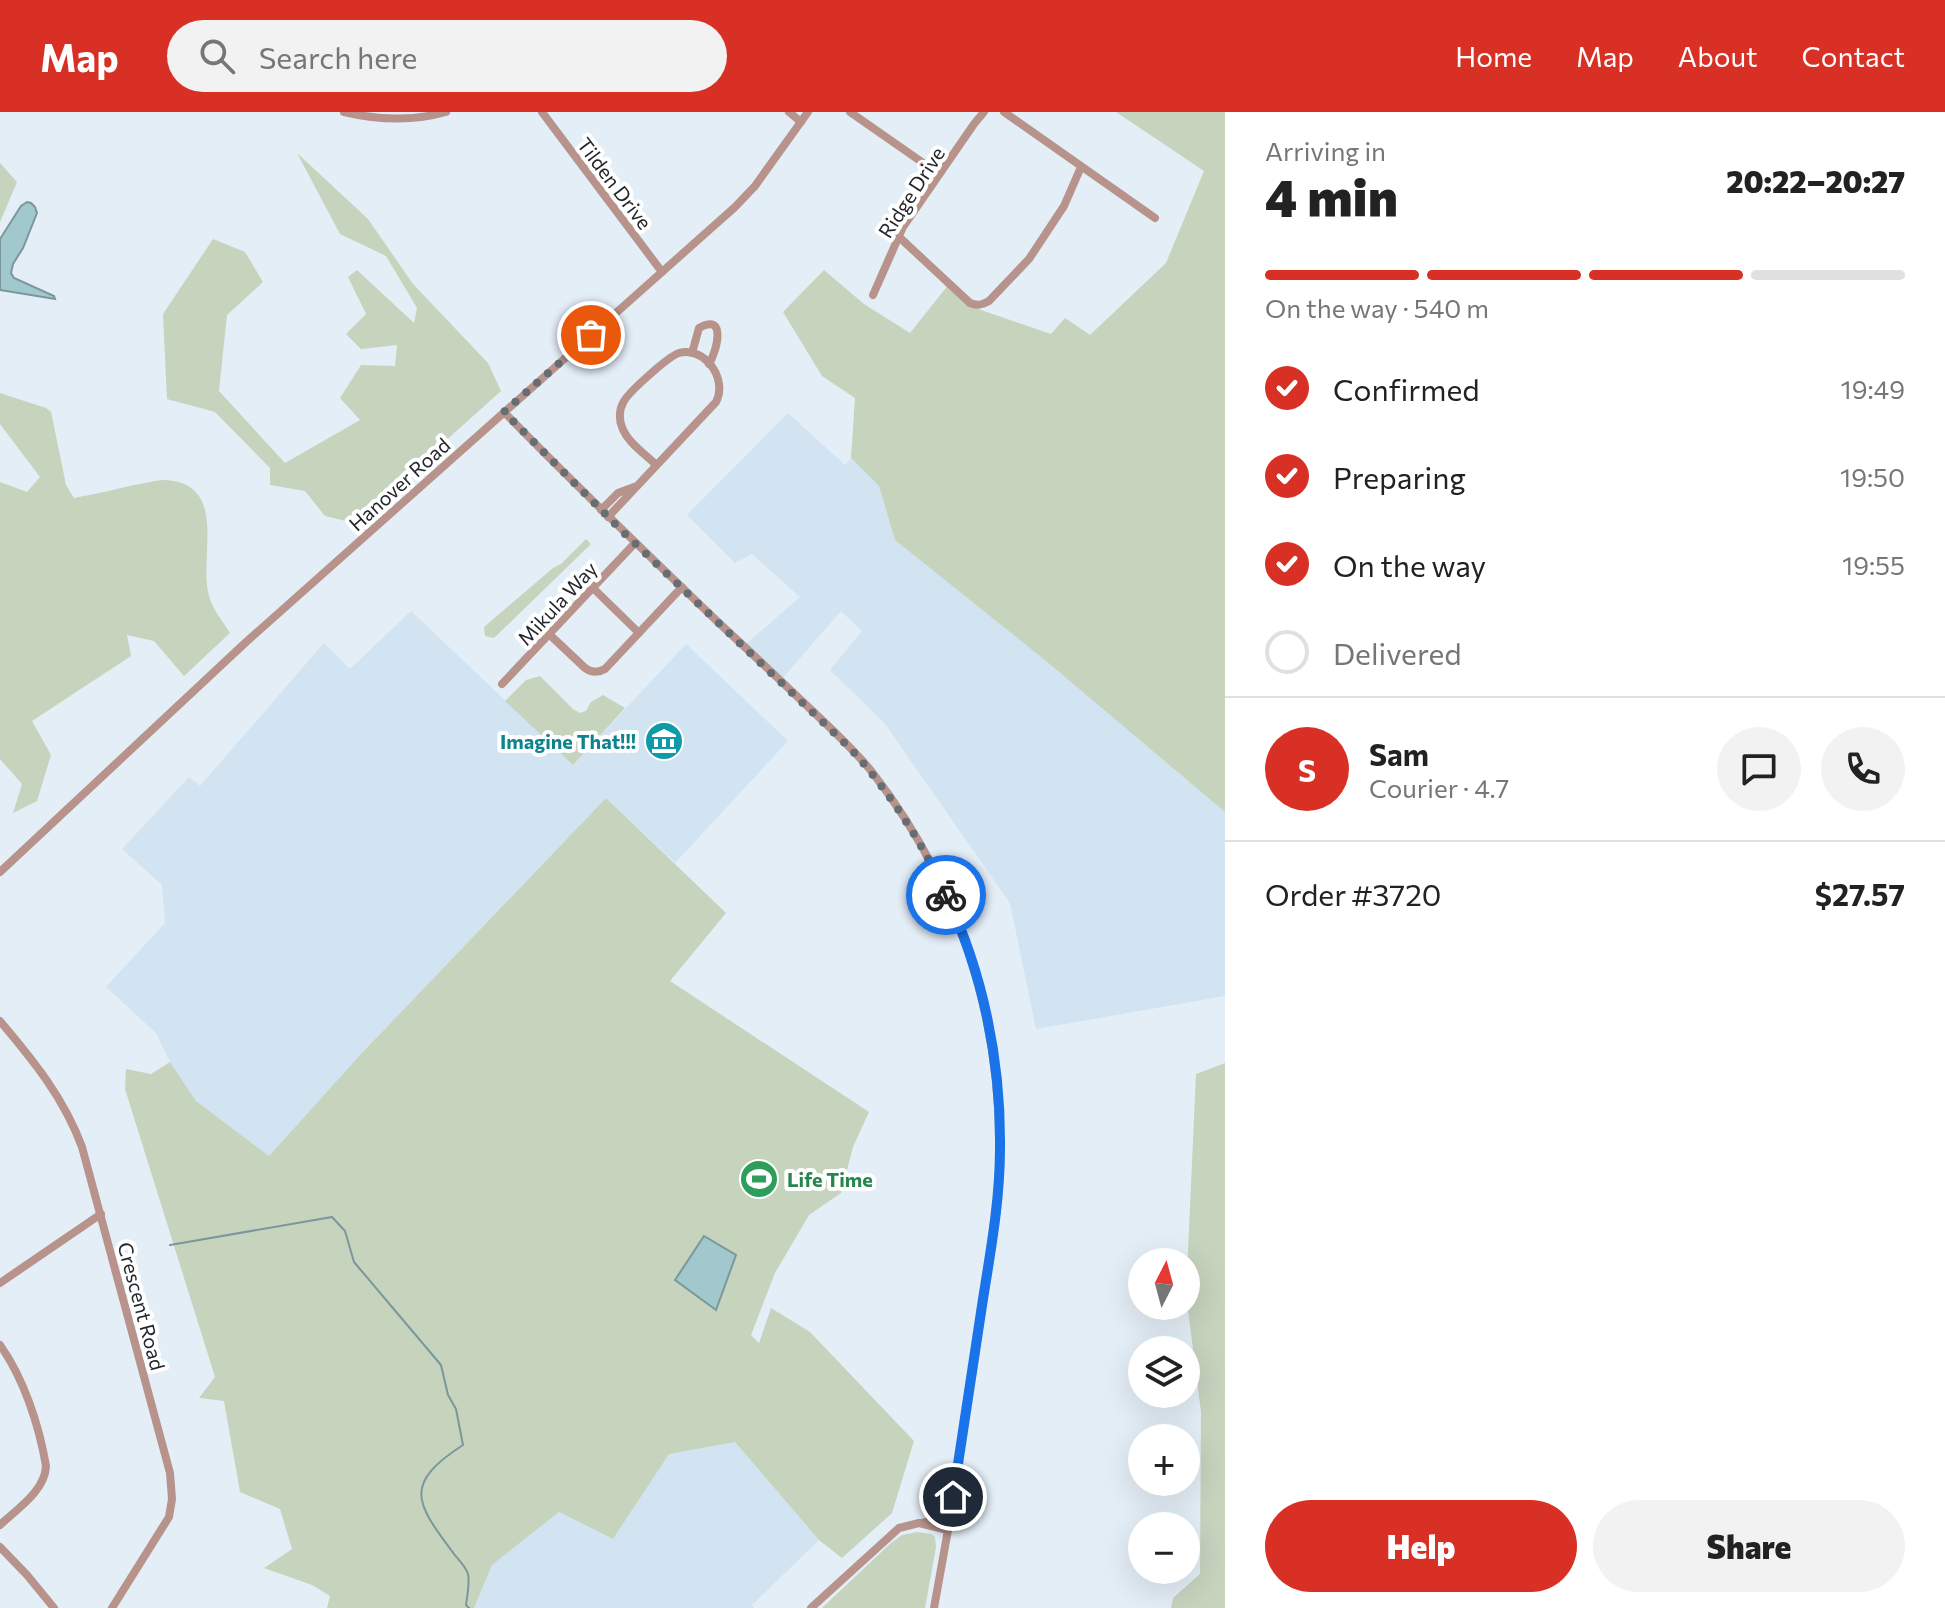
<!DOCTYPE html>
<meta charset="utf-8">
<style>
body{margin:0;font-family:Commissioner,sans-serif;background:#f2f2f2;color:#222;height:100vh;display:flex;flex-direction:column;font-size:30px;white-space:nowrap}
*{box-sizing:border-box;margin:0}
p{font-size:26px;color:#767676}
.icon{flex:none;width:44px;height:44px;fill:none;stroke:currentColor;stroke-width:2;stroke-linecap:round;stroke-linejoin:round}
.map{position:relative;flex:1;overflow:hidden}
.drawer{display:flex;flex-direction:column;background:#fff;width:720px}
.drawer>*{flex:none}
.needle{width:52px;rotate:6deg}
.controls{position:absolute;left:1128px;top:1136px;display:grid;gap:16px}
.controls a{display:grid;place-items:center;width:72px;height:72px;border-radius:50%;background:#fff;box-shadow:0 8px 32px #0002;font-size:40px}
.pin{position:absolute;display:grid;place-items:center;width:68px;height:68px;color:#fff;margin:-34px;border:4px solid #fff;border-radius:50%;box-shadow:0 2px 8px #0007}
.courier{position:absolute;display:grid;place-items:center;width:80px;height:80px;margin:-40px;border:6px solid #1a73e8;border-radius:50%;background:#fff;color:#222;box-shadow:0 2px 10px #0007}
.summary em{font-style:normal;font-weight:800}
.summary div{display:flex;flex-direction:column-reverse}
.summary{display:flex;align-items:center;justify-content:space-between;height:136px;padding:0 40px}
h1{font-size:52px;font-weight:800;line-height:60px}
.bar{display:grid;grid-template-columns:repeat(4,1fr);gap:12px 8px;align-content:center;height:96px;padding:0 40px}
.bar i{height:10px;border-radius:6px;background:#e0e0e0}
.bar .selected{background:#d93025}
.bar p{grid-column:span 4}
.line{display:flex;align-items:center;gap:20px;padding:0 40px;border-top:2px solid #e0e0e0}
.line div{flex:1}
.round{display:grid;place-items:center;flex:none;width:84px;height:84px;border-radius:42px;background:#f2f2f2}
ol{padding:0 40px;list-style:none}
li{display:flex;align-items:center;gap:24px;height:88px}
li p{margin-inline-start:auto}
li .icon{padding:8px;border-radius:50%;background:#d93025;color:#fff;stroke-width:4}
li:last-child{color:#767676}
li i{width:44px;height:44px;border:4px solid #e0e0e0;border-radius:50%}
.primary-button{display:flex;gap:16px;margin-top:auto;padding:16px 40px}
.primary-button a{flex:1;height:92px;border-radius:48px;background:#d93025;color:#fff;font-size:32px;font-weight:800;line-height:92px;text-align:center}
.primary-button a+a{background:#f2f2f2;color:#222}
header{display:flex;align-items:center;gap:48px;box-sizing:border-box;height:112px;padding:0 40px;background:#d93025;color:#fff}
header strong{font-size:38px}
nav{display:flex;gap:44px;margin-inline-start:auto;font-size:28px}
.search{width:560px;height:72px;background:#f2f2f2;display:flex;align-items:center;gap:20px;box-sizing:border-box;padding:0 28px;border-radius:44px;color:#767676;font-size:30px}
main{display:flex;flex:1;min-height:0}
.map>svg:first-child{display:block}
.built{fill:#d2e3f1}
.green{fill:#c6d3bd}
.water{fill:#a0c8cd;stroke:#7a989c;stroke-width:2}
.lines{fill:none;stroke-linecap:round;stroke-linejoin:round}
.stream{stroke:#7a989c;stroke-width:2}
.minor{stroke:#b8938b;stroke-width:8}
.done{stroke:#676d72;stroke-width:8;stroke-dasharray:0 14.4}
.route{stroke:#1a73e8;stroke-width:10}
.labels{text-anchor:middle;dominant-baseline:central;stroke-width:8;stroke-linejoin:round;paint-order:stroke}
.street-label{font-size:20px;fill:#23272a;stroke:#fff}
.culture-label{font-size:20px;font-weight:bold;fill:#0d838f;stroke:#fff;text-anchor:end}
.leisure-label{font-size:20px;font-weight:bold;fill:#27864d;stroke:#fff;text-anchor:start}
</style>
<header>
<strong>Map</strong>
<div class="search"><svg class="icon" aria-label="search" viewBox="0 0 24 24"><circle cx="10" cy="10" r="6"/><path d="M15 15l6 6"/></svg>Search here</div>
<nav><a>Home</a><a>Map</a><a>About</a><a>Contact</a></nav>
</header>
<main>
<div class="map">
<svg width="1225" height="1496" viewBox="0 0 1225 1496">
<rect width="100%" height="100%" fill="#e4eef7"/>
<g class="built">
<polygon points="788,301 845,353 851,346 879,374 895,428 1046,549 1225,700 1225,884 1036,917 1010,791 885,612 830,558 862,519 841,499 781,568 745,533 800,485 752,442 735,451 687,403"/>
<polygon points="411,499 573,653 686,532 788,629 675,751 606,686 361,942 269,1044 196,989 170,950 156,921 106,875 165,811 162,773 122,737 189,665 200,674 324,531 350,557"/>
<polygon points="735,1330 819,1428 752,1493 754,1496 474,1496 492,1453 559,1400 613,1427 669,1342"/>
</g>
<g class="green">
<polygon points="1116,0 1225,0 1225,700 1046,549 895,428 879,374 851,346 855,286 822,264 783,200 824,158 864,192 910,221 949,172 978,197 1051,222 1065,206 1090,223 1166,151 1204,59"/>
<polygon points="297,41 368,107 413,172 488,251 501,279 354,411 325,404 305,379 270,373 270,356 215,300 167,287 163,202 213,127 245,140 263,170 227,203 219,279 285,351 360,308 340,286 361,253 395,254 397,233 361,237 346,222 366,202 348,165 357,158 414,211 417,196 386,144 340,122"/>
<polygon points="0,51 17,70 0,110"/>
<path d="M0 281 46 296 51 300 66 373 74 386C94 382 114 378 134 373 144 372 155 368 164 368 230 371 198 444 209 484 212 497 223 509 230 521L184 564 154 529 127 523 131 544 32 609 51 643 37 689 13 701 22 672 0 647V370L27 380 40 365 0 312Z"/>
<polygon points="586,427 591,432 494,526 485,524 484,515 553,456 561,452"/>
<polygon points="540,564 573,597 580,601 586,599 591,590 603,583 625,596 573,653 505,589 526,568"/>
<polygon points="606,686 726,801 670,869 869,1000 853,1035 841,1081 809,1103 775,1161 751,1223 759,1231 771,1196 810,1220 914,1329 892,1401 842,1446 819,1428 735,1330 669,1342 613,1427 559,1400 492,1453 474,1496 327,1496 330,1484 312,1473 264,1456 292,1437 280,1397 240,1380 224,1289 199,1286 215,1265 125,977 126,957 151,962 170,950 196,989 269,1044 361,942"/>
<polygon points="1225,951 1225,1496 1171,1496 1173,1486 1200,1462 1201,1300 1186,1183 1196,962"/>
<polygon points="917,1420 932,1422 935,1425 936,1435 925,1496 822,1496 891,1431 902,1423"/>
</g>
<g class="water">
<polygon points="27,90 31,91 35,95 37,101 23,136 13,152 11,161 14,166 54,184 55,187 0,178 0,127 21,94"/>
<polygon points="704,1124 736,1143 716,1198 675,1168"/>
</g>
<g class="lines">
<path class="stream" d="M170 1133 332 1105 345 1119 354 1150 441 1253 448 1283 456 1297 463 1333C401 1373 417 1392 454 1442 458 1447 466 1455 468 1462 470 1471 467 1484 466 1493L469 1496"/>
<g class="minor">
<path d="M344 0C378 8 411 10 446 0"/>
<polyline points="542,0 662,160"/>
<polyline points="789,0 801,10"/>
<polyline points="850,0 939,62"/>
<polyline points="1004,0 1155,106"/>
<path d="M898 124 970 191C977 194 982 193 989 189L1029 147 1064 94 1081 55"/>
<polyline points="873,183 903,115 974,12 984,0"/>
<path d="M692 241 699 216C727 200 717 239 709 252"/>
<path d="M504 300C574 372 647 442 720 512 748 538 776 564 804 591 827 613 852 635 872 660 971 787 1010 938 997 1098L948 1418 934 1496"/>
<polyline points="601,398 618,381 634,375"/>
<path d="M608 405 716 290C728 267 705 234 679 241 669 244 627 281 623 291 619 298 619 308 622 315 627 330 645 342 655 352"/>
<polyline points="593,476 639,521"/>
<path d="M550 523 585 556C592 561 598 561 605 557L682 475"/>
<polyline points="502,572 635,431"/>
<polyline points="0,760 245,531 735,95 755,74 808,0"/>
<path d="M0 909C33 948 64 986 82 1035L170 1361 172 1387 169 1405 112 1496"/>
<polyline points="0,1171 101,1102"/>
<path d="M0 1233C24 1267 39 1313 46 1354 45 1379 17 1397 0 1413"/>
<path d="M922 1411C937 1408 944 1402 951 1389"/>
<polyline points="0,1435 27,1463 54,1496"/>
<polyline points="811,1496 899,1416 919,1411 948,1418"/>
</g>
</g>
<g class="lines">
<path class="done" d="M591 223 504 300 623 420 850 636C889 679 922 730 946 783"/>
<path class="route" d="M946 783C983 861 1001 949 1000 1036 1000 1087 991 1137 983 1187 973 1253 963 1319 953 1385"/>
</g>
<defs>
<symbol id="museum-disc" viewBox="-11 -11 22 22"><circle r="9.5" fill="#0f9aa8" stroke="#fff"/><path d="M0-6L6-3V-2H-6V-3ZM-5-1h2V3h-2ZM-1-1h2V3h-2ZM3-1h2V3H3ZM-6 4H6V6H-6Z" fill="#fff"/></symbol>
<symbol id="stadium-disc" viewBox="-11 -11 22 22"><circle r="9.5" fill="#2e9e5b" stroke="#fff"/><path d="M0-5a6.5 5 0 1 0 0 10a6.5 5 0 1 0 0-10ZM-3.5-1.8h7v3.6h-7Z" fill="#fff"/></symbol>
</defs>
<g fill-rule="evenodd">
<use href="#museum-disc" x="642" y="607" width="44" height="44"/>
<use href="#stadium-disc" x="737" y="1045" width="44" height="44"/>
</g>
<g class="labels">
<g class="street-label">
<text transform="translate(615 71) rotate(53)">Tilden Drive</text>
<text transform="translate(911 80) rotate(-57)">Ridge Drive</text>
<text transform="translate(399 372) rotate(-42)">Hanover Road</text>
<text transform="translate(557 491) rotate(-47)">Mikula Way</text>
<text transform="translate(142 1194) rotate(75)">Crescent Road</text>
</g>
<g class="culture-label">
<text x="636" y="629">Imagine That!!!</text>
</g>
<g class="leisure-label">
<text x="787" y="1067">Life Time</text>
</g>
</g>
</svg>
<div class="controls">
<a><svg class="needle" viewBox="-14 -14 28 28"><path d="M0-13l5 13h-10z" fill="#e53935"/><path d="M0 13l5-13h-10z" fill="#767676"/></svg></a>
<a><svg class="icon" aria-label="layers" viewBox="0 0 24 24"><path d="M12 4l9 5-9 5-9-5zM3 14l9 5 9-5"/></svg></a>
<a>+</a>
<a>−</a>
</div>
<div class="pin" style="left:591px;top:223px;background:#ea580c"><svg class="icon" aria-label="bag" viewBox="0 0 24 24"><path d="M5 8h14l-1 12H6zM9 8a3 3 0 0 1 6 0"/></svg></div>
<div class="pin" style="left:953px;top:1385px;background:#1f2937"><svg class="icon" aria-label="home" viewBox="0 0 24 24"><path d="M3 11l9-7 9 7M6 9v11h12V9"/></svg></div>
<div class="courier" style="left:946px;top:783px"><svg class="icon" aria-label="bike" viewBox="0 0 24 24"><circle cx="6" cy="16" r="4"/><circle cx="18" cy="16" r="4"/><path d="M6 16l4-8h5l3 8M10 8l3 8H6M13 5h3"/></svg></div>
</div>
<section class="drawer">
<div class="summary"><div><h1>4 min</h1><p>Arriving in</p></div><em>20:22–20:27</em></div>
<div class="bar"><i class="selected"></i><i class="selected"></i><i class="selected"></i><i></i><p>On the way · 540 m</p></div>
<ol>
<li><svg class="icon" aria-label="check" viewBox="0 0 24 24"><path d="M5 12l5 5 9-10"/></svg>Confirmed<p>19:49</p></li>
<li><svg class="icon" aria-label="check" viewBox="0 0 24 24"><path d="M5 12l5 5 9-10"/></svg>Preparing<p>19:50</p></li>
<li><svg class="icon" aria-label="check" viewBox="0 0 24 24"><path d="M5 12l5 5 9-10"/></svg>On the way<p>19:55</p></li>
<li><i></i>Delivered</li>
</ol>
<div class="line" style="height:144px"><b class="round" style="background:#d93025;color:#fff">S</b><div><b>Sam</b><p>Courier · 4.7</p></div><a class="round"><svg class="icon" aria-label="chat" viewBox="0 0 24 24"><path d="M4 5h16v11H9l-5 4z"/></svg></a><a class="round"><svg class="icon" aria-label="phone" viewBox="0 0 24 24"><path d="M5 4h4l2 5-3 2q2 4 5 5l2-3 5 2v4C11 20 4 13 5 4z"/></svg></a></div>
<div class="line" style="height:104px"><div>Order #3720</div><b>$27.57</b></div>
<div class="primary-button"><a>Help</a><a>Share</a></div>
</section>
</main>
